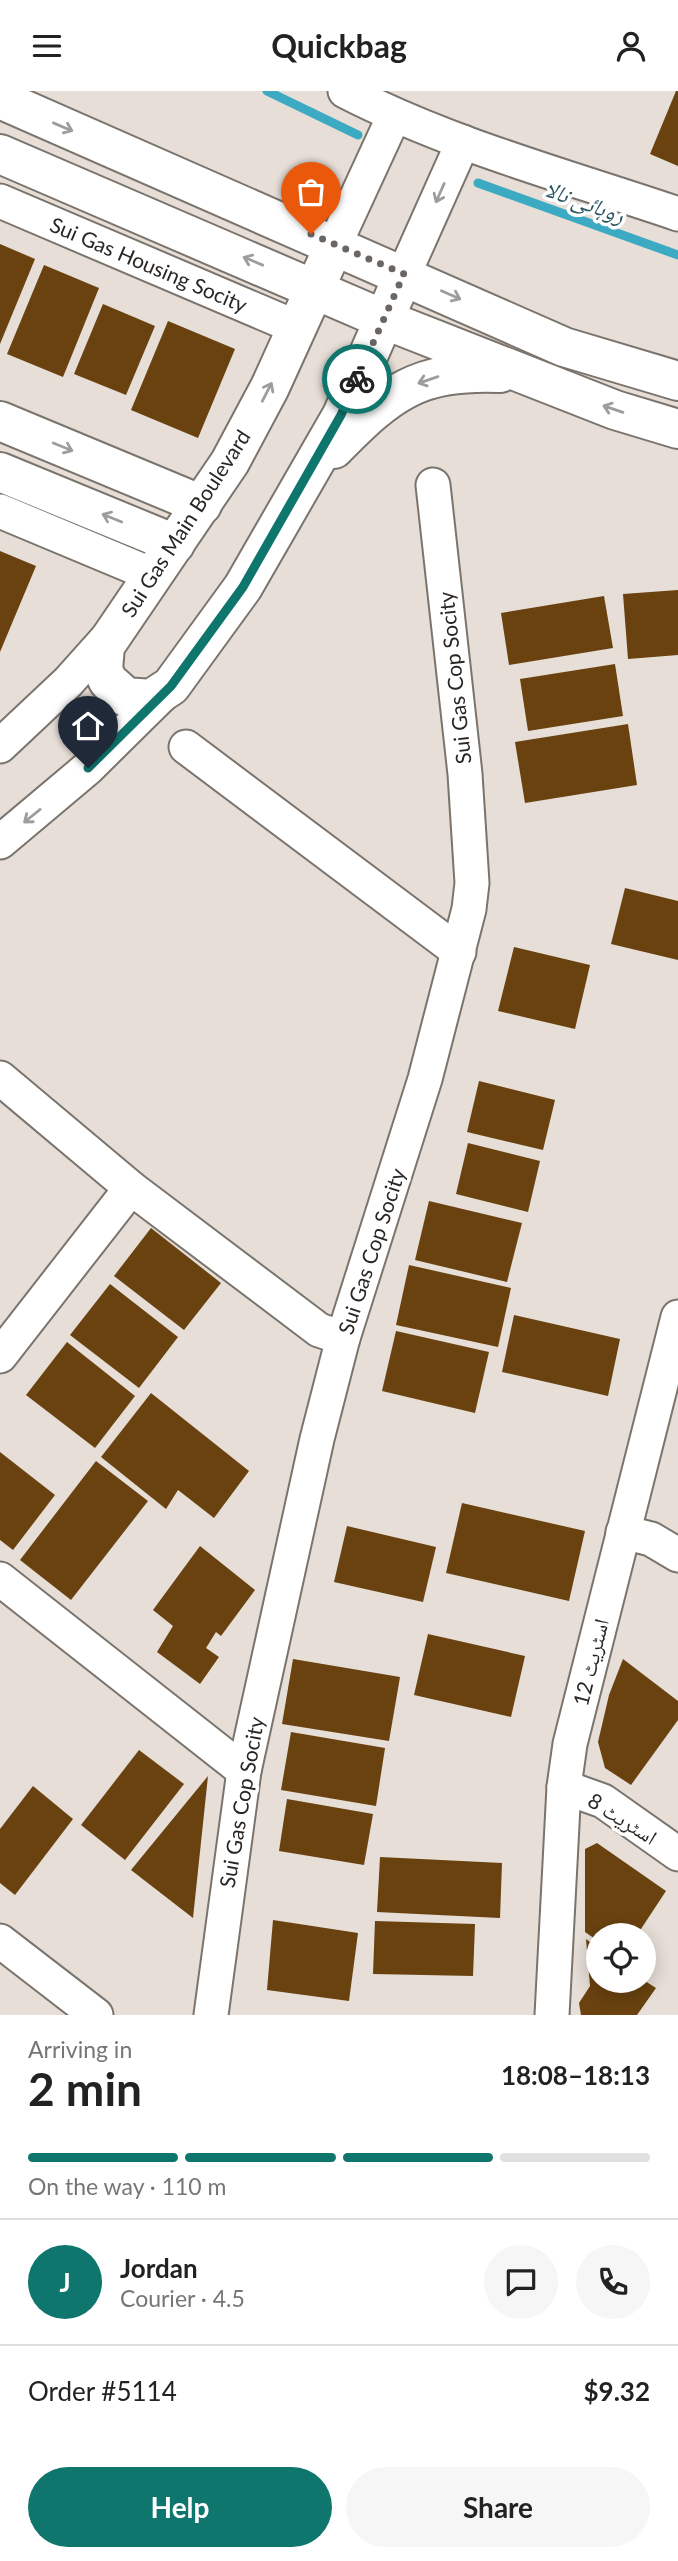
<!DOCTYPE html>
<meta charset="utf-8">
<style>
body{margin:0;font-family:Lato,"Noto Naskh Arabic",sans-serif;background:#f6f6f6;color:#222;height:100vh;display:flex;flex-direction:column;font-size:26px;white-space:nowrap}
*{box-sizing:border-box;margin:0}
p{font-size:23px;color:#767676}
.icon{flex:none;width:38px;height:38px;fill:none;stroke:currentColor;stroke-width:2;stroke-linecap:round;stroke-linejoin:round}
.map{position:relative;height:1924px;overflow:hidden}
.drawer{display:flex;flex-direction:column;background:#fff;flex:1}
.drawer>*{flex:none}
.buttons{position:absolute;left:586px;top:1832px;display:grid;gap:14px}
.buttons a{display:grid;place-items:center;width:70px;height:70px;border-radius:50%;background:#fff;box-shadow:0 4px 18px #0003;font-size:35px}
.pin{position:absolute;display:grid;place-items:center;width:60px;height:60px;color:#fff;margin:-72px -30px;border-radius:50% 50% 50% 0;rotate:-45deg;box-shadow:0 0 7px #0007}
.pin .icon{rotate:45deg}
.courier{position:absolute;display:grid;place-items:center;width:70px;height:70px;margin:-35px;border:5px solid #0f766e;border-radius:50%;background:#fff;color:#222;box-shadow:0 2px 9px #0007}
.headline em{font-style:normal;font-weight:700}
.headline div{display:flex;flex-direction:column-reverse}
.headline{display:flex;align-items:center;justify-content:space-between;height:119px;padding:0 28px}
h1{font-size:46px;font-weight:700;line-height:52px}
.bar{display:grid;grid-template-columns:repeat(4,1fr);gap:10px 7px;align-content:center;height:84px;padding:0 28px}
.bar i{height:9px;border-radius:5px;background:#e0e0e0}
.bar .active{background:#0f766e}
.bar p{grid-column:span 4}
.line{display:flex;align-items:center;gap:18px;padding:0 28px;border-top:2px solid #e0e0e0}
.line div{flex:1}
.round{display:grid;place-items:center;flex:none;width:74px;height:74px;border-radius:37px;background:#f6f6f6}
.action{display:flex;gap:14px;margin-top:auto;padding:14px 28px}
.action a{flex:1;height:80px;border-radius:42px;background:#0f766e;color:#fff;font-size:28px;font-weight:700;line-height:80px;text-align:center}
.action a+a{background:#f6f6f6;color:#222}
header{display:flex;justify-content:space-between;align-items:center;height:91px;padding:0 28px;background:#fff;font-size:32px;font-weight:700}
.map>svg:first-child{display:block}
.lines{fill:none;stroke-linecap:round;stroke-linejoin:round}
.stream{stroke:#3caac3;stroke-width:9}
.building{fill:#69420f}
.minor-casing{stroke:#7b746d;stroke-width:37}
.secondary-casing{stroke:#7b746d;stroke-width:42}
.minor{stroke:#fff;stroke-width:33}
.secondary{stroke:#fff;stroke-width:38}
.oneway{stroke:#9f9d9c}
.done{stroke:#6b6662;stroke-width:7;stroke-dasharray:0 12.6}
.route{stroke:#0f766e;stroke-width:9}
.labels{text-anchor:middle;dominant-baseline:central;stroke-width:7;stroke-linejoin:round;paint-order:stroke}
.street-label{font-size:21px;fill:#292623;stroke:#fff}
.water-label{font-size:23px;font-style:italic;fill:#295762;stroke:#fff}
</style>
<header><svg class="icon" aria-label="menu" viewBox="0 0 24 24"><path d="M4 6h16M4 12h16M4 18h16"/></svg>Quickbag<svg class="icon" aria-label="person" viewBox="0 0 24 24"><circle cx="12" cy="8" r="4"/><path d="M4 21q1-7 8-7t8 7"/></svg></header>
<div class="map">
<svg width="678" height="1924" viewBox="0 0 678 1924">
<rect width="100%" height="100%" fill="#e6ded7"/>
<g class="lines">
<g class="stream">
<polyline points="267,0 358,44"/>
<polyline points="478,92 678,164"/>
</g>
</g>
<g class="building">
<polygon points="676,0 678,0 678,75 650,63"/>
<polygon points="0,153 35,168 0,253"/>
<polygon points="44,174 99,197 63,286 7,263"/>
<polygon points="103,213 155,235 126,304 74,283"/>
<polygon points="168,230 235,258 198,347 131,319"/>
<polygon points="0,460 36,475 0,561"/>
<polygon points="678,499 678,564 628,568 623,503"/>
<polygon points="604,505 613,557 509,574 501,522"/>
<polygon points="615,573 623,625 528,640 520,588"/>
<polygon points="628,633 637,694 525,712 515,651"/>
<polygon points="625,797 678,810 678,869 611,853"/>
<polygon points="514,856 590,874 575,938 498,920"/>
<polygon points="479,990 555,1009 543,1059 467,1041"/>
<polygon points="468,1052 540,1070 528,1121 456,1103"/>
<polygon points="429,1110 522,1132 507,1191 415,1169"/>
<polygon points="151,1137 221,1192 184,1239 114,1185"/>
<polygon points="409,1174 511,1197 498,1256 396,1234"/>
<polygon points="110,1193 178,1246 139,1297 70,1244"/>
<polygon points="514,1224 620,1248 608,1305 502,1281"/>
<polygon points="396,1240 489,1261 475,1322 382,1300"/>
<polygon points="67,1251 135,1305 95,1357 26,1304"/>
<polygon points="151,1302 249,1380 214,1427 178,1399 166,1418 101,1366"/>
<polygon points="0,1361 55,1404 13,1459 0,1449"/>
<polygon points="96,1370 148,1410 71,1509 20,1469"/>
<polygon points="462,1412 585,1440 569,1510 446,1482"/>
<polygon points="347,1435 436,1456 423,1511 334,1491"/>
<polygon points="200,1455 255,1499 221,1545 216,1541 206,1557 219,1566 200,1593 157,1561 173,1535 153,1519"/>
<polygon points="428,1543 525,1565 511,1626 414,1604"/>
<polygon points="293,1568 400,1586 389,1650 282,1633"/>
<polygon points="623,1568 678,1610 678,1629 631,1694 605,1677 598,1651 609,1604"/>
<polygon points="291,1641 385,1657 376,1715 281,1699"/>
<polygon points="139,1659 184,1693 125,1769 81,1734"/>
<polygon points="208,1685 193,1827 131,1779"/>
<polygon points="33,1695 73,1728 15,1804 0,1792 0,1738"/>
<polygon points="287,1708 373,1723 364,1774 279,1760"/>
<polygon points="597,1752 666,1800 637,1844 598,1844 598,1850 585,1841 585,1758"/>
<polygon points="380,1766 502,1772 500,1827 377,1821"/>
<polygon points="273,1829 358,1842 349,1910 267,1899"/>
<polygon points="375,1830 475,1833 473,1885 373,1883"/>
<polygon points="586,1848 598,1857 598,1890 645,1890 656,1897 637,1924 581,1924 579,1912 590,1895"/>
</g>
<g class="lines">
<defs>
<g id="minor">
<path d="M345 0C450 54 566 85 678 123"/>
<polyline points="0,110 298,237"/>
<polyline points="335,153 394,25"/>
<polyline points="404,183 463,51"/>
<polyline points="0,420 153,484"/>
<polyline points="0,655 68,591 111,543"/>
<polyline points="186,656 459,861"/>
<polyline points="0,751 88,677 171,595"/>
<polyline points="0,987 131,1097 319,1239 343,1247"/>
<polyline points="0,1265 131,1097"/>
<polyline points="623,1441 651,1448 678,1464"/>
<polyline points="0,1488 244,1680"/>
<polyline points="564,1696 603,1710 678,1763"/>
<polyline points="0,1850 96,1924"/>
<polyline points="211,1924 244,1680 317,1348 343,1247 425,988 469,818 472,792 465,683 433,394"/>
<polyline points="552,1924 564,1696 570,1653 678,1226"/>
</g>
<g id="secondary">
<polyline points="0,8 564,256 678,290"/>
<polyline points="0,63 383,228 615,319 678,338"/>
<polyline points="335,153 270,296 230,371 105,555 103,579 108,590 126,606 151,608 171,595 243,496 342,324 404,183"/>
<polyline points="0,330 202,414"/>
<path d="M334 358C390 301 417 279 500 282"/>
<polyline points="0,381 175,453"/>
</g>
</defs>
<use href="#minor" class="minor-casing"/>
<use href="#secondary" class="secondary-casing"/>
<use href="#minor" class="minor"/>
<use href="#secondary" class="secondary"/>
</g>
<defs><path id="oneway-shaft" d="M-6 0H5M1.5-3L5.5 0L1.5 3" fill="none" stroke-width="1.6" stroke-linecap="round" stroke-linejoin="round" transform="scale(1.75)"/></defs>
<g class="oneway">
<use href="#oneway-shaft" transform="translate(63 36) rotate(23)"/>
<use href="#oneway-shaft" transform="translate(440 102) rotate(114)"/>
<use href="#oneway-shaft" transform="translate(253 170) rotate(-157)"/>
<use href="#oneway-shaft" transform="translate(451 204) rotate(24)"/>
<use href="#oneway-shaft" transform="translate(428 289) rotate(161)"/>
<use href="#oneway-shaft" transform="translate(267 301) rotate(-63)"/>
<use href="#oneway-shaft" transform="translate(613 318) rotate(-161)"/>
<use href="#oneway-shaft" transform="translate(63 356) rotate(22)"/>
<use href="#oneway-shaft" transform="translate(112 427) rotate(-158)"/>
<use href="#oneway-shaft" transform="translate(32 725) rotate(141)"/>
</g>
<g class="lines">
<polyline class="done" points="311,143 404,183 357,288"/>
<polyline class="route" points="88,677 171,595 243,496 341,324 357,288"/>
</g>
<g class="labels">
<g class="street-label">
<text transform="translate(149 173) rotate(23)">Sui Gas Housing Socity</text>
<text transform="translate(185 432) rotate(-57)">Sui Gas Main Boulevard</text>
<text transform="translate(454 587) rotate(-96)">Sui Gas Cop Socity</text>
<text transform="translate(371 1160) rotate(-72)">Sui Gas Cop Socity</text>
<text transform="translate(590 1571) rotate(-76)">اسٹریٹ 12</text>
<text transform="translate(241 1711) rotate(-80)">Sui Gas Cop Socity</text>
<text transform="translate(623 1727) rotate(32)">اسٹریٹ 8</text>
</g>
<g class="water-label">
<text transform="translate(585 110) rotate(20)">روہائی نالا</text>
</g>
</g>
</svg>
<div class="buttons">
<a><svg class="icon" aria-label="locate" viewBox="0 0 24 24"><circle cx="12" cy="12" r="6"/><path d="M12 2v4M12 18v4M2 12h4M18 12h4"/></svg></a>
</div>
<div class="pin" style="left:311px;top:143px;background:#ea580c"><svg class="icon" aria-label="bag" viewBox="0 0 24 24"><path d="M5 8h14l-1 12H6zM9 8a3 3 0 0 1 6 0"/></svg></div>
<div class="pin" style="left:88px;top:677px;background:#1f2937"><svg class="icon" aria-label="home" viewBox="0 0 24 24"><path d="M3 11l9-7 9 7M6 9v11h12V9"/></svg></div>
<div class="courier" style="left:357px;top:288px"><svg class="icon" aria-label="bike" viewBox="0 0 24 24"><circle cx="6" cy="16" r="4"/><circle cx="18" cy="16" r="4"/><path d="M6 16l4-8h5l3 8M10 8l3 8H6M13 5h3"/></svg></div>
</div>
<section class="drawer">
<div class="headline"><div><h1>2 min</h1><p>Arriving in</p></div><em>18:08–18:13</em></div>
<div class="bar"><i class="active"></i><i class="active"></i><i class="active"></i><i></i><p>On the way · 110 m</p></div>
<div class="line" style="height:126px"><b class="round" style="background:#0f766e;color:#fff">J</b><div><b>Jordan</b><p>Courier · 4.5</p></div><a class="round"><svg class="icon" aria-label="chat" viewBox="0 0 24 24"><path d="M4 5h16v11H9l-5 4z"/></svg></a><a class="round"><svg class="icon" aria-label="phone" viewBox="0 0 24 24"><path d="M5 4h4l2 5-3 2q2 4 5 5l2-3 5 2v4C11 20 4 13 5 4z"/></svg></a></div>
<div class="line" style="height:91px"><div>Order #5114</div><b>$9.32</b></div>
<div class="action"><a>Help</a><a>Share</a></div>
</section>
